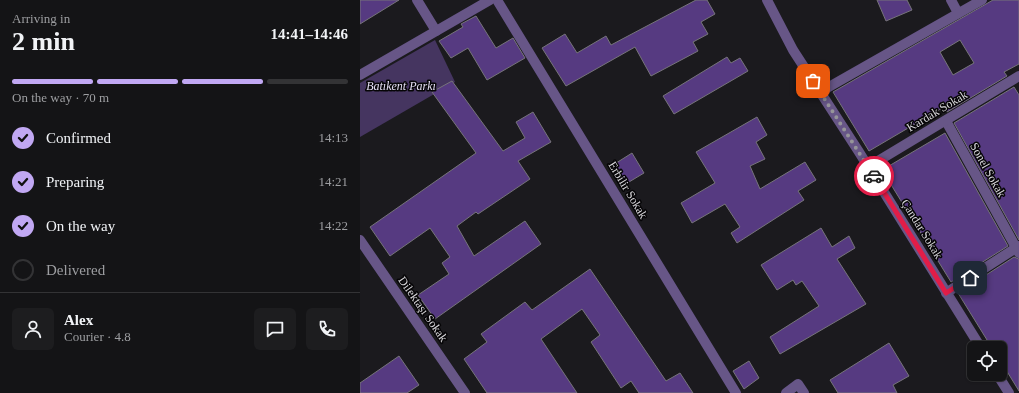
<!DOCTYPE html>
<meta charset="utf-8">
<style>
body{margin:0;font-family:Georgia,serif;background:#1d1d1f;color:#f1f3f6;height:100vh;display:flex;flex-direction:column;font-size:15px;white-space:nowrap}
*{box-sizing:border-box;margin:0}
p{font-size:13px;color:#9d9ea1}
.icon{flex:none;width:22px;height:22px;fill:none;stroke:currentColor;stroke-width:2;stroke-linecap:round;stroke-linejoin:round}
.map{position:relative;flex:1;overflow:hidden}
.details{display:flex;flex-direction:column;background:#141416;width:360px}
.details>*{flex:none}
.fabs{position:absolute;left:607px;top:341px;display:grid;gap:8px}
.fabs a{display:grid;place-items:center;width:40px;height:40px;border-radius:6px;background:#141416;box-shadow:0 1px 3px #0004,0 0 0 1px #333335;font-size:20px}
.pin{position:absolute;display:grid;place-items:center;width:34px;height:34px;color:#fff;margin:-17px;border-radius:8px;box-shadow:0 2px 6px #0006}
.courier{position:absolute;display:grid;place-items:center;width:40px;height:40px;margin:-20px;border:3px solid #e11d48;border-radius:50%;background:#fff;color:#222;box-shadow:0 1px 5px #0007}
.overview em{font-style:normal;font-weight:700}
.overview div{display:flex;flex-direction:column-reverse}
.overview{display:flex;align-items:center;justify-content:space-between;height:68px;padding:0 12px}
h1{font-size:26px;font-weight:700;line-height:30px}
.bar{display:grid;grid-template-columns:repeat(4,1fr);gap:6px 4px;align-content:center;height:48px;padding:0 12px}
.bar i{height:5px;border-radius:3px;background:#333335}
.bar .current{background:#c1a8f3}
.bar p{grid-column:span 4}
.line{display:flex;align-items:center;gap:10px;padding:0 12px;border-top:1px solid #333335}
.line div{flex:1}
.round{display:grid;place-items:center;flex:none;width:42px;height:42px;border-radius:6px;background:#1d1d1f}
ol{padding:0 12px;list-style:none}
li{display:flex;align-items:center;gap:12px;height:44px}
li p{margin-inline-start:auto}
li .icon{padding:4px;border-radius:50%;background:#c1a8f3;color:#111;stroke-width:4}
li:last-child{color:#9d9ea1}
li i{width:22px;height:22px;border:2px solid #333335;border-radius:50%}
main{display:flex;flex:1;min-height:0}
.map>svg:first-child{display:block}
.green{fill:#453560}
.building{fill:#563a81;stroke:#76747a;fill-rule:evenodd}
.lines{fill:none;stroke-linecap:round;stroke-linejoin:round}
.street{stroke:#675687;stroke-width:10}
.done{stroke:#969599;stroke-width:4;stroke-dasharray:0 7.2}
.route{stroke:#e11d48;stroke-width:5}
.labels{text-anchor:middle;dominant-baseline:central;stroke-width:3;stroke-linejoin:round;paint-order:stroke}
.park-label{font-size:12px;font-style:italic;fill:#e6dff4;stroke:#060507}
.street-label{font-size:12px;fill:#d8d7db;stroke:#060507}
</style>
<main>
<section class="details">
<div class="overview"><div><h1>2 min</h1><p>Arriving in</p></div><em>14:41–14:46</em></div>
<div class="bar"><i class="current"></i><i class="current"></i><i class="current"></i><i></i><p>On the way · 70 m</p></div>
<ol>
<li><svg class="icon" aria-label="check" viewBox="0 0 24 24"><path d="M5 12l5 5 9-10"/></svg>Confirmed<p>14:13</p></li>
<li><svg class="icon" aria-label="check" viewBox="0 0 24 24"><path d="M5 12l5 5 9-10"/></svg>Preparing<p>14:21</p></li>
<li><svg class="icon" aria-label="check" viewBox="0 0 24 24"><path d="M5 12l5 5 9-10"/></svg>On the way<p>14:22</p></li>
<li><i></i>Delivered</li>
</ol>
<div class="line" style="height:72px"><a class="round"><svg class="icon" aria-label="person" viewBox="0 0 24 24"><circle cx="12" cy="8" r="4"/><path d="M4 21q1-7 8-7t8 7"/></svg></a><div><b>Alex</b><p>Courier · 4.8</p></div><a class="round"><svg class="icon" aria-label="chat" viewBox="0 0 24 24"><path d="M4 5h16v11H9l-5 4z"/></svg></a><a class="round"><svg class="icon" aria-label="phone" viewBox="0 0 24 24"><path d="M5 4h4l2 5-3 2q2 4 5 5l2-3 5 2v4C11 20 4 13 5 4z"/></svg></a></div>
</section>
<div class="map">
<svg width="659" height="393" viewBox="0 0 659 393">
<rect width="100%" height="100%" fill="#1b1a1e"/>
<polygon class="green" points="75,40 95,82 0,137 0,83"/>
<g class="building">
<polygon points="0,0 39,0 0,24"/>
<polygon points="336,0 347,0 355,14 341,22 348,34 333,42 338,51 291,76 275,47 206,86 182,48 205,34 217,53 246,36 251,45"/>
<polygon points="517,0 547,0 552,10 526,21"/>
<path d="M633 0H659V64L644 72 647 76 587 112 584 107 509 151 473 92ZM600 40 614 63 593 75 580 52Z"/>
<polygon points="116,16 136,48 153,38 165,58 127,80 108,48 91,58 79,41 103,27 101,24"/>
<polygon points="367,57 371,63 380,58 388,71 314,114 303,96"/>
<polygon points="92,81 143,151 165,138 156,122 173,112 191,142 158,161 170,179 118,214 116,212 97,226 114,256 165,221 181,244 75,319 58,295 89,274 82,263 90,257 70,228 30,256 10,227 116,153 72,92"/>
<polygon points="654,87 659,95 659,240 594,123"/>
<polygon points="397,117 407,135 396,142 405,159 390,166 400,189 445,162 456,180 438,191 444,200 377,243 371,233 380,227 365,204 332,223 321,203 355,183 336,152"/>
<polygon points="585,133 648,246 591,282 522,170"/>
<polygon points="272,153 284,173 264,185 253,165"/>
<polygon points="461,228 472,247 489,236 495,248 477,259 506,304 420,354 410,337 459,306 442,281 436,285 433,280 417,290 401,265"/>
<polygon points="654,257 659,259 659,391 640,360 640,348 632,348 598,293"/>
<polygon points="230,269 306,381 320,373 333,393 279,393 271,381 261,388 231,342 240,335 222,309 181,339 217,393 127,393 104,359 127,342 121,334 165,302 172,310"/>
<polygon points="529,343 549,376 533,385 537,393 478,393 470,380"/>
<polygon points="39,356 59,385 47,393 0,393 0,383"/>
<polygon points="389,361 399,378 384,389 373,371"/>
</g>
<g class="lines">
<g class="street">
<polyline points="57,0 76,31"/>
<polyline points="137,0 376,393"/>
<polyline points="407,0 433,50 499,152 621,348"/>
<polyline points="591,0 598,13"/>
<polyline points="0,75 130,0"/>
<polyline points="460,92 622,0"/>
<polyline points="586,121 659,253"/>
<polyline points="508,167 659,76"/>
<polyline points="0,240 105,393"/>
<polyline points="586,293 659,246"/>
<polyline points="637,374 649,393"/>
<polyline points="426,393 438,384 444,393"/>
</g>
</g>
<g class="lines">
<polyline class="done" points="453,81 514,176"/>
<polyline class="route" points="514,176 586,293 610,278"/>
</g>
<g class="labels">
<g class="park-label">
<text x="41" y="86">Batıkent Parkı</text>
</g>
<g class="street-label">
<text transform="translate(577 111) rotate(-31)">Kardak Sokak</text>
<text transform="translate(628 170) rotate(61)">Sonel Sokak</text>
<text transform="translate(268 190) rotate(59)">Erbilir Sokak</text>
<text transform="translate(562 229) rotate(58)">Çandar Sokak</text>
<text transform="translate(63 309) rotate(55)">Dilektaşı Sokak</text>
</g>
</g>
</svg>
<div class="fabs">
<a><svg class="icon" aria-label="locate" viewBox="0 0 24 24"><circle cx="12" cy="12" r="6"/><path d="M12 2v4M12 18v4M2 12h4M18 12h4"/></svg></a>
</div>
<div class="pin" style="left:453px;top:81px;background:#ea580c"><svg class="icon" aria-label="bag" viewBox="0 0 24 24"><path d="M5 8h14l-1 12H6zM9 8a3 3 0 0 1 6 0"/></svg></div>
<div class="pin" style="left:610px;top:278px;background:#1f2937"><svg class="icon" aria-label="home" viewBox="0 0 24 24"><path d="M3 11l9-7 9 7M6 9v11h12V9"/></svg></div>
<div class="courier" style="left:514px;top:176px"><svg class="icon" aria-label="car" viewBox="0 0 24 24"><path d="M5 17H2v-5l4-1 3-4h7l3 4 3 1v5h-3M9 17h6M6 11h13"/><circle cx="7" cy="17" r="2"/><circle cx="17" cy="17" r="2"/></svg></div>
</div>
</main>
